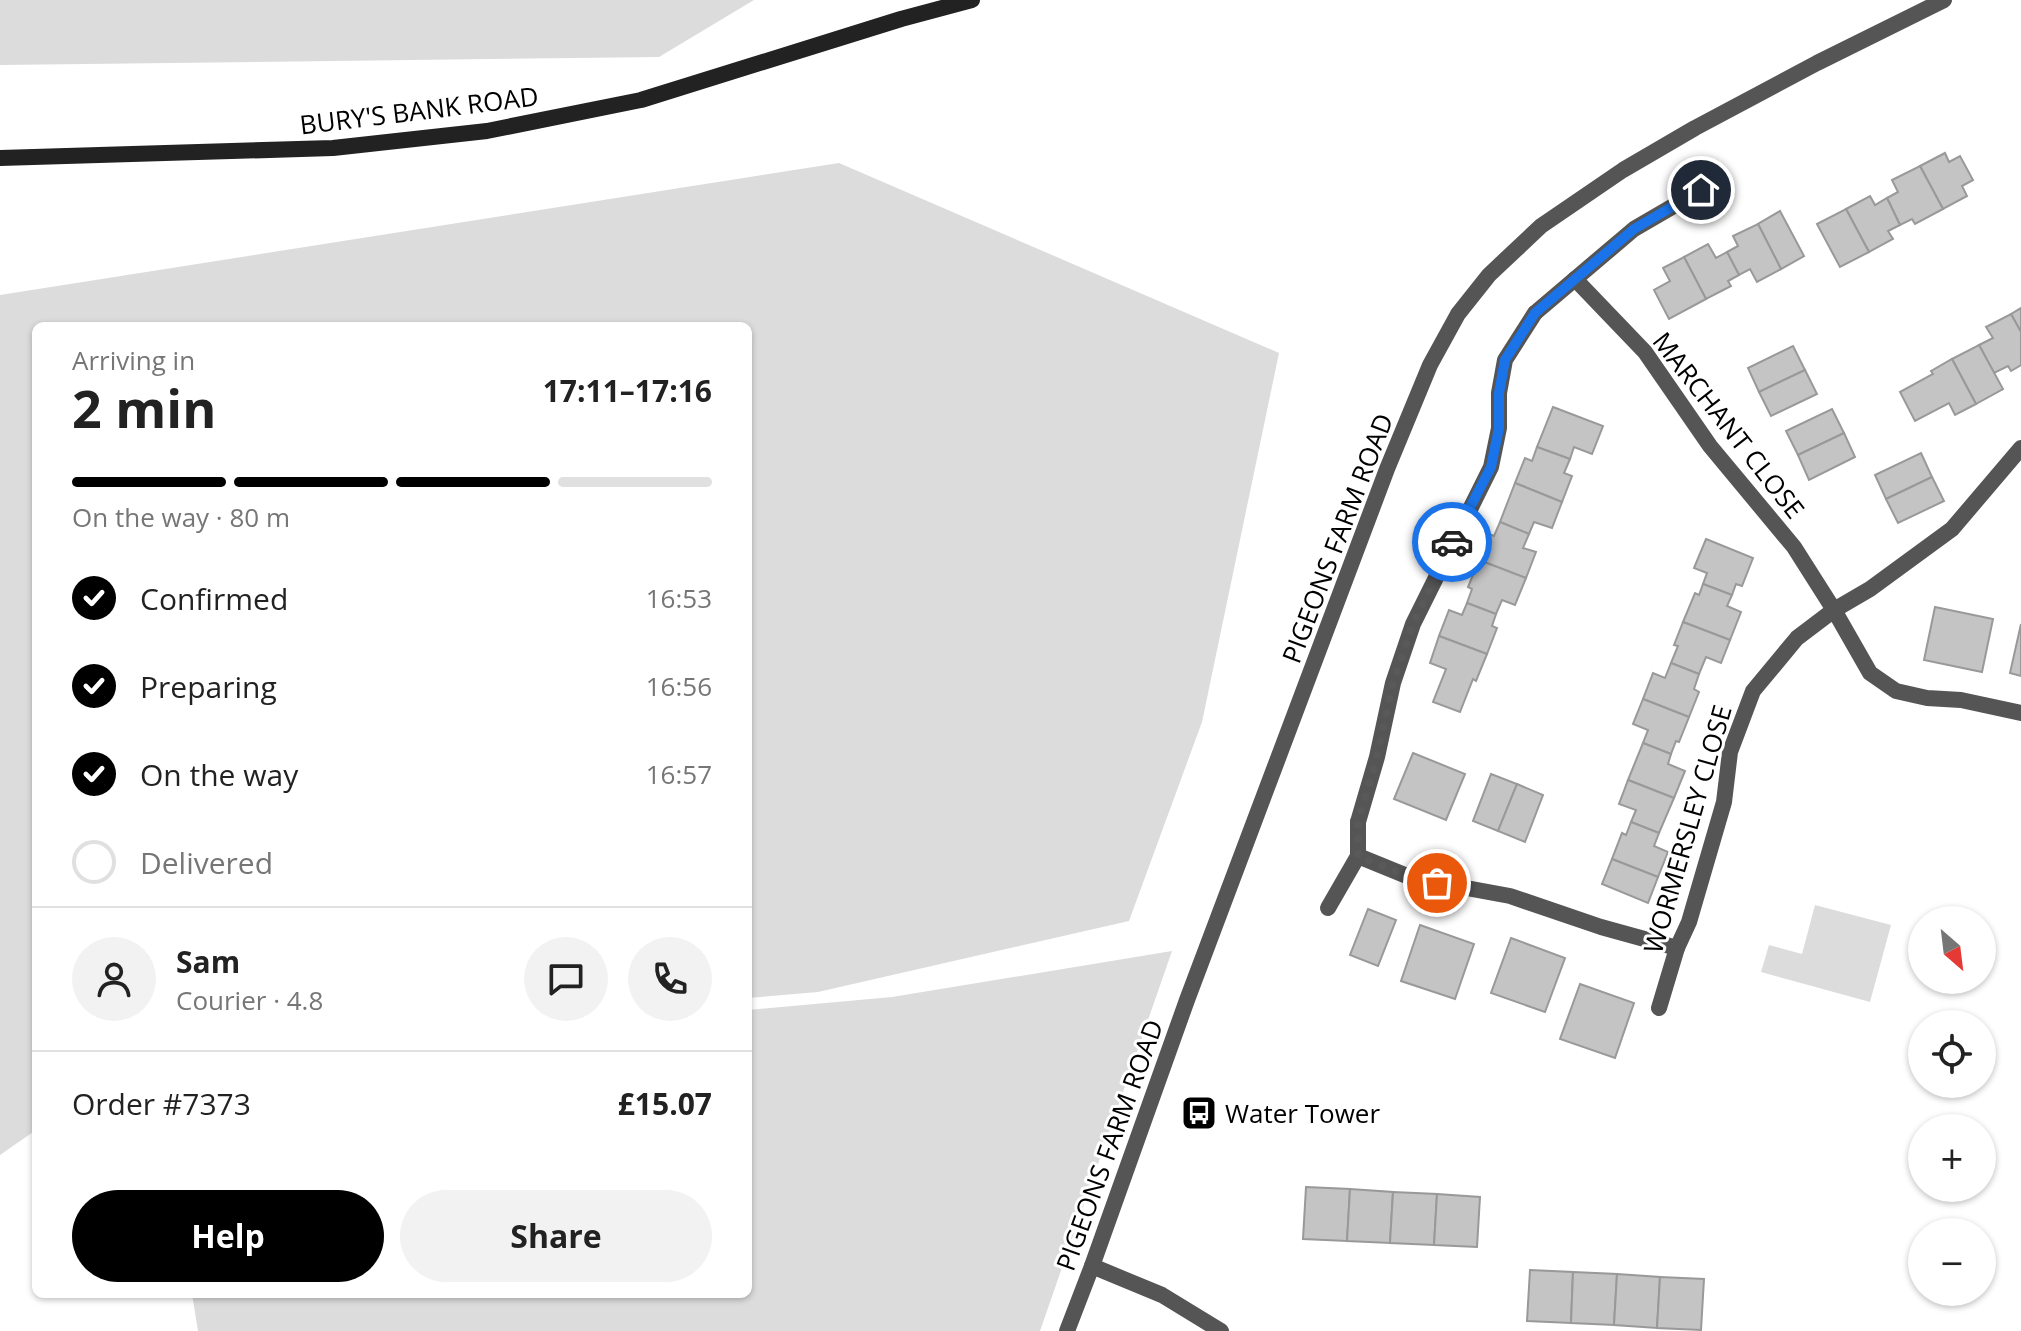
<!DOCTYPE html>
<meta charset="utf-8">
<style>
body{margin:0;font-family:"Open Sans",sans-serif;background:#f2f2f2;color:#222;height:100vh;display:flex;flex-direction:column;font-size:30px;white-space:nowrap}
*{box-sizing:border-box;margin:0}
p{font-size:26px;color:#767676}
.icon{flex:none;width:44px;height:44px;fill:none;stroke:currentColor;stroke-width:2;stroke-linecap:round;stroke-linejoin:round}
.map{position:relative;flex:1;overflow:hidden}
.drawer{position:absolute;left:32px;top:322px;width:720px;height:976px;display:flex;flex-direction:column;background:#fff;border-radius:12px;box-shadow:0 2px 6px #0004}
.drawer>*{flex:none}
.needle{width:52px;rotate:152deg}
.fabs{position:absolute;left:1908px;top:906px;display:grid;gap:16px}
.fabs a{display:grid;place-items:center;width:88px;height:88px;border-radius:50%;background:#fff;box-shadow:0 2px 6px #0004;font-size:40px}
.pin{position:absolute;display:grid;place-items:center;width:68px;height:68px;color:#fff;margin:-34px;border:4px solid #fff;border-radius:50%;box-shadow:0 2px 8px #0007}
.courier{position:absolute;display:grid;place-items:center;width:80px;height:80px;margin:-40px;border:6px solid #1a73e8;border-radius:50%;background:#fff;color:#222;box-shadow:0 2px 10px #0007}
.headline em{font-style:normal;font-weight:700}
.headline div{display:flex;flex-direction:column-reverse}
.headline{display:flex;align-items:center;justify-content:space-between;height:136px;padding:0 40px}
h1{font-size:52px;font-weight:700;line-height:60px}
.bar{display:grid;grid-template-columns:repeat(4,1fr);gap:12px 8px;align-content:center;height:96px;padding:0 40px}
.bar i{height:10px;border-radius:6px;background:#e0e0e0}
.bar .active{background:#000}
.bar p{grid-column:span 4}
.line{display:flex;align-items:center;gap:20px;padding:0 40px;border-top:2px solid #e0e0e0}
.line div{flex:1}
.round{display:grid;place-items:center;flex:none;width:84px;height:84px;border-radius:42px;background:#f2f2f2}
ol{padding:0 40px;list-style:none}
li{display:flex;align-items:center;gap:24px;height:88px}
li p{margin-inline-start:auto}
li .icon{padding:8px;border-radius:50%;background:#000;color:#fff;stroke-width:4}
li:last-child{color:#767676}
li i{width:44px;height:44px;border:4px solid #e0e0e0;border-radius:50%}
.cta{display:flex;gap:16px;margin-top:auto;padding:16px 40px}
.cta a{flex:1;height:92px;border-radius:48px;background:#000;color:#fff;font-size:32px;font-weight:700;line-height:92px;text-align:center}
.cta a+a{background:#f2f2f2;color:#222}
.map>svg:first-child{display:block}
.green{fill:#dcdcdc}
.building{fill:#c4c4c4;stroke:#999;stroke-width:2}
.lines{fill:none;stroke-linecap:round;stroke-linejoin:round}
.lane{stroke:#555;stroke-width:16}
.street{stroke:#555;stroke-width:16}
.secondary{stroke:#222;stroke-width:16}
.done{stroke:#595959;stroke-width:8;stroke-dasharray:0 14.4}
.route{stroke:#1a73e8;stroke-width:10}
.labels{text-anchor:middle;dominant-baseline:central;stroke-width:6;stroke-linejoin:round;paint-order:stroke}
.street-label{font-size:26px;fill:#000;stroke:#fff}
.poi-label{font-size:26px;fill:#000;stroke:#fff;text-anchor:start}
</style>
<div class="map">
<svg width="2021" height="1331" viewBox="0 0 2021 1331">
<rect width="100%" height="100%" fill="#fff"/>
<g class="green">
<polygon points="0,0 754,0 659,57 0,65"/>
<polygon points="839,163 1279,353 1202,722 1129,921 818,992 748,998 748,326 36,326 36,1130 0,1155 0,295"/>
<polygon points="1815,905 1891,925 1870,1002 1761,972 1769,945 1802,954"/>
<polygon points="1172,951 1040,1331 198,1331 192,1294 748,1294 748,1010 892,997"/>
</g>
<g class="building">
<polygon points="1945,153 1949,162 1960,156 1973,180 1962,186 1967,196 1943,209 1920,166"/>
<polygon points="1920,166 1943,209 1915,224 1912,219 1900,225 1887,198 1898,192 1892,180"/>
<polygon points="1870,196 1875,205 1887,198 1900,225 1888,231 1893,239 1869,252 1846,209"/>
<polygon points="1846,209 1869,252 1840,267 1817,224"/>
<polygon points="1780,211 1804,256 1781,269 1758,224"/>
<polygon points="1758,224 1781,269 1757,282 1750,269 1739,275 1727,252 1738,246 1733,236"/>
<polygon points="1708,244 1716,258 1727,252 1739,275 1728,281 1731,286 1706,299 1684,257"/>
<polygon points="1684,257 1706,299 1669,319 1654,290 1670,281 1663,268"/>
<polygon points="2021,308 2021,332 2011,314"/>
<polygon points="2011,314 2021,332 2021,365 2011,371 2008,366 1994,373 1979,345 1993,338 1986,327"/>
<polygon points="1979,345 2003,389 1976,404 1952,359"/>
<polygon points="1793,346 1805,370 1759,392 1748,368"/>
<polygon points="1952,359 1976,404 1955,415 1949,403 1915,421 1900,392 1933,374 1931,371"/>
<polygon points="1805,370 1817,394 1771,416 1759,392"/>
<polygon points="1553,407 1603,426 1592,454 1574,447 1570,459 1537,447"/>
<polygon points="1832,409 1844,433 1798,455 1786,431"/>
<polygon points="1844,433 1855,457 1809,480 1798,455"/>
<polygon points="1537,447 1570,459 1564,473 1572,476 1562,502 1515,483 1525,458 1532,461"/>
<polygon points="1921,453 1932,477 1886,499 1875,475"/>
<polygon points="1932,477 1944,501 1898,523 1886,499"/>
<polygon points="1515,483 1562,502 1552,528 1534,522 1529,534 1500,522"/>
<polygon points="1500,522 1529,534 1523,548 1536,552 1526,578 1479,560 1489,534 1494,536"/>
<polygon points="1706,539 1753,558 1742,586 1736,584 1732,595 1703,584 1707,573 1694,568"/>
<polygon points="1479,560 1526,578 1515,605 1502,600 1496,614 1467,603 1472,589 1468,587"/>
<polygon points="1703,584 1732,595 1727,606 1741,612 1730,640 1683,622 1695,593 1699,595"/>
<polygon points="1467,603 1496,614 1492,626 1497,628 1487,654 1439,636 1449,610 1462,615"/>
<polygon points="1935,607 1993,619 1982,672 1924,660"/>
<polygon points="1683,622 1730,640 1721,663 1706,657 1699,674 1671,663 1678,646 1674,645"/>
<polygon points="2021,624 2021,676 2010,673"/>
<polygon points="1439,636 1487,654 1476,681 1473,679 1460,712 1433,702 1446,669 1430,663"/>
<polygon points="1671,663 1699,674 1694,689 1699,692 1689,717 1643,699 1653,673 1665,678"/>
<polygon points="1643,699 1689,717 1679,742 1676,741 1671,754 1643,743 1648,730 1633,724"/>
<polygon points="1643,743 1671,754 1668,764 1685,771 1674,798 1628,780"/>
<polygon points="1413,753 1465,774 1446,820 1394,799"/>
<polygon points="1491,774 1517,784 1498,831 1473,821"/>
<polygon points="1628,780 1674,798 1659,833 1631,822 1636,810 1619,804"/>
<polygon points="1517,784 1543,795 1525,842 1498,831"/>
<polygon points="1631,822 1659,833 1654,846 1668,852 1658,877 1612,859 1622,833 1626,835"/>
<polygon points="1612,859 1658,877 1648,903 1602,884"/>
<polygon points="1368,909 1396,920 1378,966 1350,955"/>
<polygon points="1420,925 1474,944 1455,999 1401,981"/>
<polygon points="1511,938 1565,958 1545,1012 1491,993"/>
<polygon points="1580,984 1634,1003 1615,1058 1560,1039"/>
<polygon points="1306,1187 1350,1189 1347,1241 1303,1239"/>
<polygon points="1350,1189 1393,1192 1390,1243 1347,1241"/>
<polygon points="1393,1192 1437,1194 1434,1245 1390,1243"/>
<polygon points="1437,1194 1480,1197 1477,1247 1434,1245"/>
<polygon points="1530,1270 1573,1272 1571,1323 1527,1321"/>
<polygon points="1573,1272 1617,1274 1614,1325 1571,1323"/>
<polygon points="1617,1274 1660,1277 1657,1328 1614,1325"/>
<polygon points="1660,1277 1704,1279 1701,1330 1657,1328"/>
</g>
<g class="lines">
<polyline class="lane" points="1358,822 1377,757 1393,683 1413,624 1491,467 1499,428 1499,393 1505,360 1535,313"/>
<g class="street">
<polyline points="1575,279 1645,352 1710,446 1794,547 1834,610 1870,673 1896,691 1927,698 1961,700 2021,713"/>
<polyline points="1535,313 1634,229 1701,190"/>
<polyline points="1358,856 1412,878 1510,896 1601,927 1677,948"/>
<polyline points="1328,908 1358,856 1358,822"/>
<polyline points="1659,1008 1677,948 1689,922 1724,802 1730,752 1753,691 1797,638 1834,610 1870,589 1952,529 2021,448"/>
<polyline points="1092,1266 1162,1295 1221,1331"/>
<polyline points="1067,1331 1092,1266 1187,1000 1387,469 1430,365 1458,314 1489,275 1541,226 1623,170 1695,128 1817,63 1944,0"/>
</g>
<polyline class="secondary" points="0,158 333,148 487,131 641,100 901,19 972,0"/>
</g>
<g class="lines">
<polyline class="done" points="1437,883 1412,878 1358,856 1358,822 1377,757 1393,683 1413,624 1452,542"/>
<polyline class="route" points="1452,542 1491,467 1499,428 1499,393 1505,360 1535,313 1634,229 1701,190"/>
</g>
<defs>
<symbol id="bus-square" viewBox="-11 -11 22 22"><rect x="-9" y="-9" width="18" height="18" rx="4" fill="#000" stroke="#fff"/><path d="M-5-6H5V4H4V6H2V4H-2V6H-4V4H-5ZM-3.5-4V0h7V-4ZM-3.5 1.2v1.5H-2V1.2ZM2 1.2v1.5H3.5V1.2Z" fill="#fff"/></symbol>
</defs>
<g fill-rule="evenodd">
<use href="#bus-square" x="1179" y="1093" width="40" height="40"/>
</g>
<g class="labels">
<g class="street-label">
<text transform="translate(419 110) rotate(-7)">BURY'S BANK ROAD</text>
<text transform="translate(1729 425) rotate(52)">MARCHANT CLOSE</text>
<text transform="translate(1337 538) rotate(-69)">PIGEONS FARM ROAD</text>
<text transform="translate(1687 829) rotate(-74)">WORMERSLEY CLOSE</text>
<text transform="translate(1109 1145) rotate(-70)">PIGEONS FARM ROAD</text>
</g>
<g class="poi-label">
<text x="1225" y="1113">Water Tower</text>
</g>
</g>
</svg>
<div class="fabs">
<a><svg class="needle" viewBox="-14 -14 28 28"><path d="M0-13l5 13h-10z" fill="#e53935"/><path d="M0 13l5-13h-10z" fill="#767676"/></svg></a>
<a><svg class="icon" aria-label="locate" viewBox="0 0 24 24"><circle cx="12" cy="12" r="6"/><path d="M12 2v4M12 18v4M2 12h4M18 12h4"/></svg></a>
<a>+</a>
<a>−</a>
</div>
<div class="pin" style="left:1437px;top:883px;background:#ea580c"><svg class="icon" aria-label="bag" viewBox="0 0 24 24"><path d="M5 8h14l-1 12H6zM9 8a3 3 0 0 1 6 0"/></svg></div>
<div class="pin" style="left:1701px;top:190px;background:#1f2937"><svg class="icon" aria-label="home" viewBox="0 0 24 24"><path d="M3 11l9-7 9 7M6 9v11h12V9"/></svg></div>
<div class="courier" style="left:1452px;top:542px"><svg class="icon" aria-label="car" viewBox="0 0 24 24"><path d="M5 17H2v-5l4-1 3-4h7l3 4 3 1v5h-3M9 17h6M6 11h13"/><circle cx="7" cy="17" r="2"/><circle cx="17" cy="17" r="2"/></svg></div>
<section class="drawer">
<div class="headline"><div><h1>2 min</h1><p>Arriving in</p></div><em>17:11–17:16</em></div>
<div class="bar"><i class="active"></i><i class="active"></i><i class="active"></i><i></i><p>On the way · 80 m</p></div>
<ol>
<li><svg class="icon" aria-label="check" viewBox="0 0 24 24"><path d="M5 12l5 5 9-10"/></svg>Confirmed<p>16:53</p></li>
<li><svg class="icon" aria-label="check" viewBox="0 0 24 24"><path d="M5 12l5 5 9-10"/></svg>Preparing<p>16:56</p></li>
<li><svg class="icon" aria-label="check" viewBox="0 0 24 24"><path d="M5 12l5 5 9-10"/></svg>On the way<p>16:57</p></li>
<li><i></i>Delivered</li>
</ol>
<div class="line" style="height:144px"><a class="round"><svg class="icon" aria-label="person" viewBox="0 0 24 24"><circle cx="12" cy="8" r="4"/><path d="M4 21q1-7 8-7t8 7"/></svg></a><div><b>Sam</b><p>Courier · 4.8</p></div><a class="round"><svg class="icon" aria-label="chat" viewBox="0 0 24 24"><path d="M4 5h16v11H9l-5 4z"/></svg></a><a class="round"><svg class="icon" aria-label="phone" viewBox="0 0 24 24"><path d="M5 4h4l2 5-3 2q2 4 5 5l2-3 5 2v4C11 20 4 13 5 4z"/></svg></a></div>
<div class="line" style="height:104px"><div>Order #7373</div><b>£15.07</b></div>
<div class="cta"><a>Help</a><a>Share</a></div>
</section>
</div>
